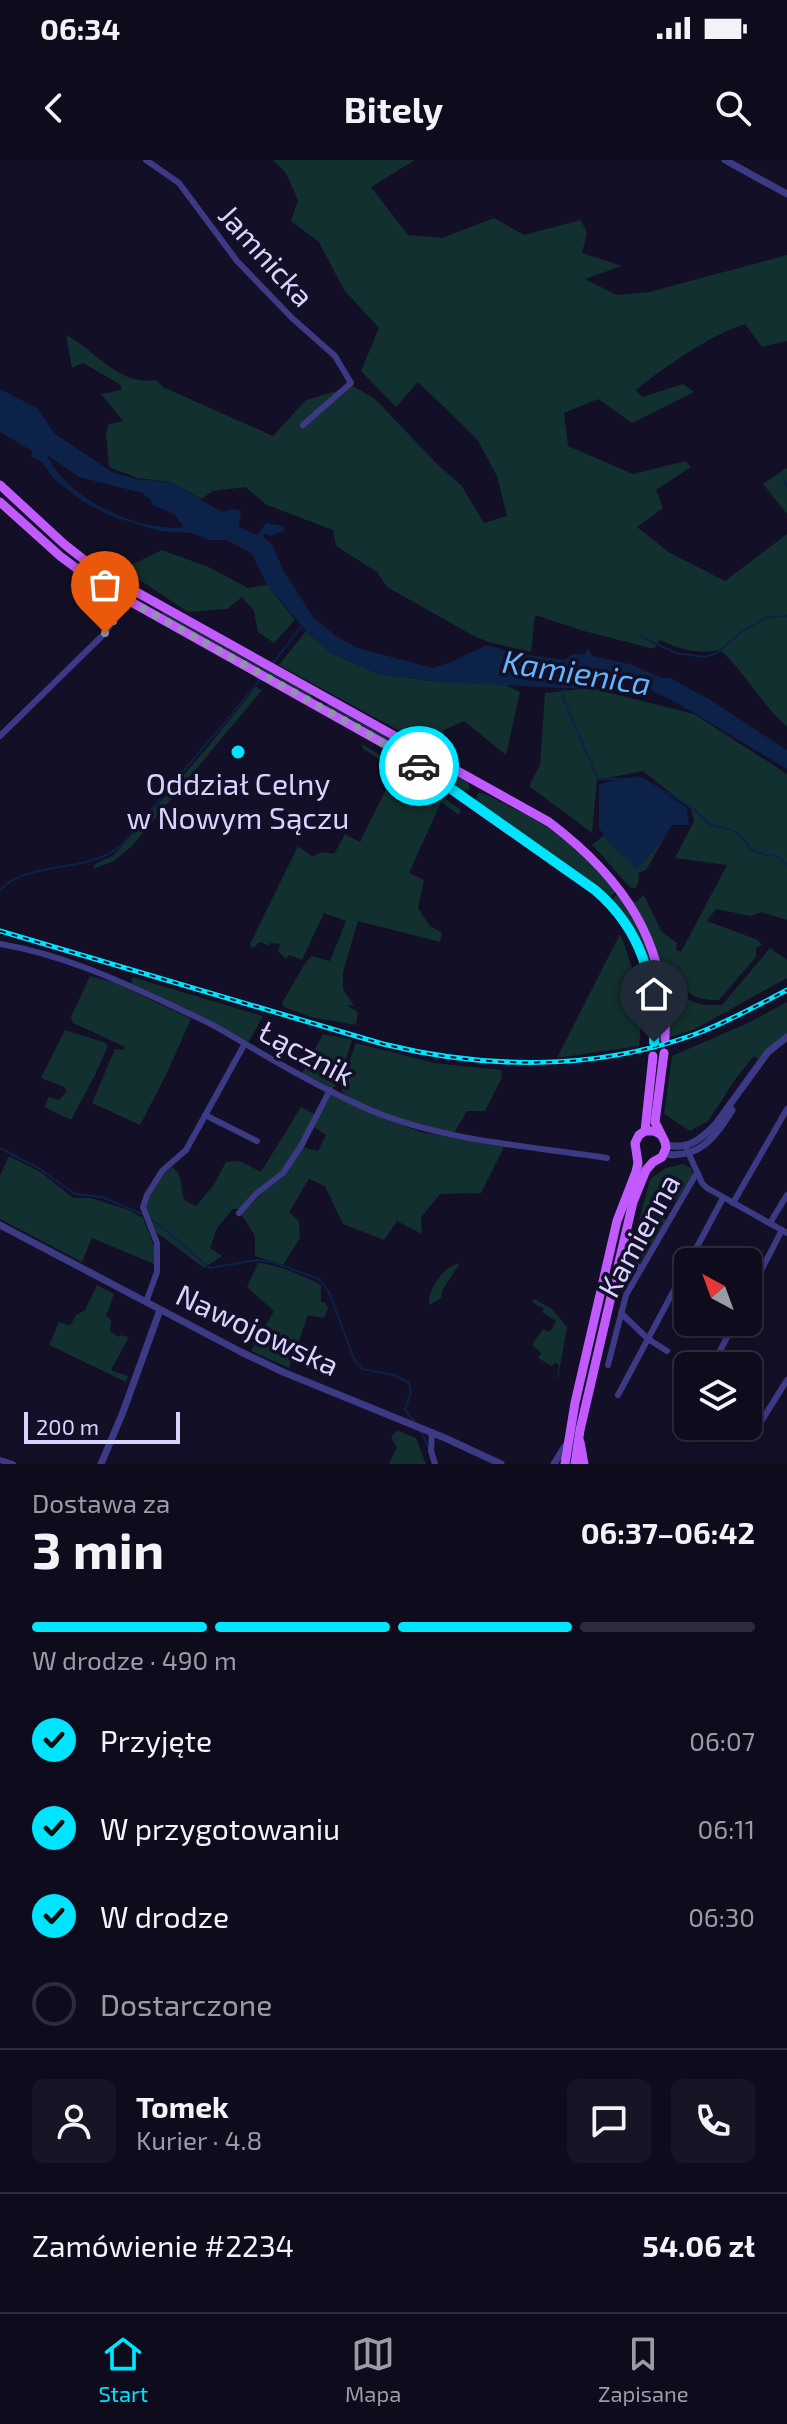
<!DOCTYPE html>
<html lang="pl">
<meta charset="utf-8">
<style>
body{margin:0;font-family:"Exo 2",sans-serif;background:#171425;color:#f1f3f6;height:100vh;display:flex;flex-direction:column;font-size:30px;white-space:nowrap}
*{box-sizing:border-box;margin:0}
p{font-size:26px;color:#9b9ba3}
.icon{flex:none;width:44px;height:44px;fill:none;stroke:currentColor;stroke-width:2;stroke-linecap:round;stroke-linejoin:round}
.map{position:relative;height:1304px;overflow:hidden}
.sheet{display:flex;flex-direction:column;background:#0e0b1c;flex:1}
.sheet>*{flex:none}
.needle{width:52px;rotate:319deg}
.controls{position:absolute;left:674px;top:1088px;display:grid;gap:16px}
.controls a{display:grid;place-items:center;width:88px;height:88px;border-radius:12px;background:#0e0b1c;box-shadow:0 4px 12px #0003,0 0 0 2px #2e2b3b;font-size:40px}
.scale{position:absolute;left:24px;bottom:20px;width:156px;box-sizing:border-box;padding-left:8px;border:4px solid #d9d4ff;border-top:0;font-size:22px;line-height:28px;white-space:nowrap;color:#d9d4ff;-webkit-text-stroke:6px #130f26;paint-order:stroke}
.pin{position:absolute;display:grid;place-items:center;width:68px;height:68px;color:#fff;margin:-82px -34px;border-radius:50% 50% 50% 0;rotate:-45deg;box-shadow:0 0 8px #0007}
.pin .icon{rotate:45deg}
.courier{position:absolute;display:grid;place-items:center;width:80px;height:80px;margin:-40px;border:6px solid #00e5ff;border-radius:50%;background:#fff;color:#222;box-shadow:0 2px 10px #0007}
.headline em{font-style:normal;font-weight:700}
.headline div{display:flex;flex-direction:column-reverse}
.headline{display:flex;align-items:center;justify-content:space-between;height:136px;padding:0 32px}
h1{font-size:52px;font-weight:700;line-height:60px}
.bar{display:grid;grid-template-columns:repeat(4,1fr);gap:12px 8px;align-content:center;height:96px;padding:0 32px}
.bar i{height:10px;border-radius:6px;background:#2e2b3b}
.bar .selected{background:#00e5ff}
.bar p{grid-column:span 4}
.line{display:flex;align-items:center;gap:20px;padding:0 32px;border-top:2px solid #2e2b3b}
.line div{flex:1}
.round{display:grid;place-items:center;flex:none;width:84px;height:84px;border-radius:12px;background:#171425}
ol{padding:0 32px;list-style:none}
li{display:flex;align-items:center;gap:24px;height:88px}
li p{margin-inline-start:auto}
li .icon{padding:8px;border-radius:50%;background:#00e5ff;color:#111;stroke-width:4}
li:last-child{color:#9b9ba3}
li i{width:44px;height:44px;border:4px solid #2e2b3b;border-radius:50%}
.status{display:flex;justify-content:space-between;align-items:center;height:56px;padding:0 40px;background:#0e0b1c;direction:ltr}
.status svg{height:22px;fill:currentColor}
header{display:flex;justify-content:space-between;align-items:center;height:104px;padding:0 32px;background:#0e0b1c;font-size:36px;font-weight:700}
.tab-bar{display:flex;justify-content:space-around;align-items:center;height:112px;border-top:2px solid #2e2b3b;background:#0e0b1c;font-size:22px;color:#9b9ba3}
.tab-bar a{display:grid;justify-items:center;gap:4px}
.tab-bar .selected{color:#00e5ff}
.map>svg:first-child{display:block}
.green{fill:#12302f}
.water{fill:#0c2248;fill-rule:evenodd}
.lines{fill:none;stroke-linecap:round;stroke-linejoin:round}
.stream{stroke:#0c2248;stroke-width:2}
.minor{stroke:#3d3a85;stroke-width:6}
.tertiary{stroke:#3d3a85;stroke-width:7}
.primary{stroke:#c25bff;stroke-width:9}
.rail-casing{stroke:#00e5ff;stroke-width:5}
.rail{stroke:#130f26;stroke-width:2;stroke-dasharray:6;stroke-linecap:butt}
.done{stroke:#948fb3;stroke-width:8;stroke-dasharray:0 14.4}
.route{stroke:#00e5ff;stroke-width:10}
.poi-dot{fill:#00e5ff;stroke:#130f26;stroke-width:3}
.labels{text-anchor:middle;dominant-baseline:central;stroke-width:7;stroke-linejoin:round;paint-order:stroke}
.street-label{font-size:30px;fill:#d9d4ff;stroke:#130f26}
.poi-label{font-size:30px;fill:#d9d4ff;stroke:#130f26}
.water-label{font-size:32px;font-style:italic;fill:#62b6ff;stroke:#130f26}
</style>
<div class="status"><b>06:34</b><svg viewBox="0 0 49 12"><path d="M0 12V9h3v3zM5 12V6h3v6zM10 12V3h3v9zM15 12V0h3v12zM26 1h20v11H26zM47 4h2v5h-2z"/></svg></div>
<header><svg class="icon" aria-label="back" viewBox="0 0 24 24"><path d="M15 5l-7 7 7 7"/></svg>Bitely<svg class="icon" aria-label="search" viewBox="0 0 24 24"><circle cx="10" cy="10" r="6"/><path d="M15 15l6 6"/></svg></header>
<div class="map">
<svg width="787" height="1304" viewBox="0 0 787 1304">
<rect width="100%" height="100%" fill="#130f26"/>
<g class="green">
<path d="M273 0H415L371 27 408 75 442 78 494 58 524 75 581 60 587 73 582 93 622 106 585 119 617 135 649 132 787 95V181L762 187 745 164C710 175 664 207 636 230L642 237 683 224 694 232 632 263 598 239 564 253 568 286 633 314 686 301 691 307 656 330 663 348 637 367 670 393 725 421 787 374V567C761 544 746 513 720 490 694 494 683 490 660 480L654 489 584 471 535 455 531 492 488 482 472 475 387 427 377 412 336 386 333 370 267 345 245 327 213 331 201 339 171 322 137 318 109 307 106 273 109 264 123 261 101 234 121 230V225L83 203 72 208 66 175C96 190 117 226 156 220L163 227 273 276 306 240 353 226 375 239 438 305 461 325 484 363 507 356 497 316 477 279 418 222 396 247 361 211 379 168 344 130 319 82 291 61 298 40 286 13Z"/>
<polygon points="786,308 787,309 787,354 763,324"/>
<polygon points="162,390 211,408 248,428 267,425 295,460 274,483 258,472 254,451 242,437 227,449 188,452 129,413 131,405"/>
<polygon points="163,452 310,533 314,540 161,454"/>
<polygon points="306,471 331,493 378,514 440,522 502,523 520,532 506,595 464,561 444,570 427,586 279,505"/>
<polygon points="256,527 262,530 132,686 114,701 93,709 95,704 114,695 206,589"/>
<path d="M590 528 694 554 787 614V760L761 752 751 756 716 749 707 761 758 780 762 785 756 788V797L719 840C691 841 686 831 670 812H663L632 741 636 742 644 735 661 771 677 783 676 790 681 792 727 705 675 698 694 661 691 649 643 611 597 620 592 673 529 626 540 605 545 533Z"/>
<polygon points="328,544 468,622 470,629 461,632 324,546"/>
<path d="M362 584 405 610 461 650 459 655 441 642 409 713 424 720 418 748 429 765 442 773 440 782 358 761 343 812V829L354 846 346 845 358 852 356 865 310 857 284 847 282 843 304 805 311 796 330 801 346 761 324 753 302 800 289 795 286 799 278 791 280 784 270 783 269 786 260 782 252 789 250 784 298 686 313 697C319 691 326 692 334 694L345 674 360 682 396 609 363 589Z"/>
<polygon points="478,633 483,633 537,660 564,678 617,730 610,738 475,641"/>
<path d="M608 672 632 680 662 682 646 710 638 713 639 720 636 728H631C617 714 606 698 592 685Z"/>
<path d="M619 732C637 762 657 799 661 834 662 847 661 860 660 873L658 876 636 773 611 740Z"/>
<path d="M620 774C635 811 644 846 639 886L557 898Z"/>
<path d="M770 788 787 800V818L695 869 671 877 669 873 668 835 664 816 670 818C686 841 692 846 722 845Z"/>
<polygon points="90,816 116,823 191,859 166,915 140,965 92,943 115,889 123,890 125,887 73,863 71,857"/>
<polygon points="132,817 263,856 248,883 208,859 132,824"/>
<polygon points="787,842 787,874 780,878 758,899 754,896 737,917 708,961 690,971 664,954 672,896 750,862"/>
<polygon points="65,870 106,883 107,888 95,915 71,960 44,947 49,937 59,940 67,931 64,927 41,918"/>
<polygon points="323,874 352,880 337,925 332,928 302,913"/>
<path d="M356 883 434 903 501 910 502 917 485 951H467L454 973C422 965 368 953 342 932V922Z"/>
<polygon points="331,935 383,958 421,972 504,987 481,1033 440,1034 421,1057 422,1074 397,1061 384,1080 343,1064 325,1026 309,1019 289,1052 299,1061 300,1078 283,1105 255,1096 255,1076 241,1054 264,1031 283,1017 302,987 318,991 326,975 314,967"/>
<path d="M301 947 314 954 304 977 280 1014 258 1030 239 1049H233L217 1068 210 1088 222 1096 204 1108 156 1072 145 1046 148 1036 161 1016 172 1007C185 1017 179 1029 185 1041L196 1046 213 1026 226 1002 240 1001 261 1012Z"/>
<polygon points="9,996 42,1013 73,1038 91,1038 128,1050 143,1058 154,1086 154,1104 92,1078 82,1102 0,1059 0,1016"/>
<polygon points="683,1004 691,1008 693,1014 677,1040 672,1042 674,1038 666,1033 657,1047 666,1060 641,1102 638,1103 629,1099 650,1019 666,1008"/>
<path d="M258 1103C273 1103 307 1117 321 1125V1142L326 1143 328 1149 324 1158 308 1155 289 1208 251 1191 274 1151 247 1127Z"/>
<path d="M460 1103 443 1129 441 1138 429 1145C427 1130 444 1106 460 1103Z"/>
<polygon points="97,1125 114,1134 106,1156 111,1160 110,1171 119,1177 121,1175 129,1177 111,1210 128,1216 126,1222 49,1185 59,1162 70,1166 76,1155 85,1150"/>
<polygon points="534,1139 552,1149 567,1167 558,1218 557,1220 559,1205 555,1202 552,1206 538,1198 541,1193 532,1185 543,1169 550,1172 556,1161 542,1152 544,1149 532,1142"/>
<polygon points="399,1271 416,1278 426,1304 389,1304 397,1287 391,1278 395,1272"/>
</g>
<g class="water">
<path d="M0 229 37 248 54 273 112 312 137 319 171 322 222 352 233 349 241 351 239 367 257 375 266 363 284 366V371L271 376 264 374 262 376 272 384 283 410 314 458 336 476 357 488 433 508 451 502 487 485 522 494 565 500 572 494 584 495 588 488 592 496 630 504 663 518H670L709 539 787 590V609L672 540 631 521 610 519 584 525 582 529 440 522 378 514 331 493 306 471 267 425 252 394 227 380H209L191 373 159 371 111 356 82 341 53 318 42 302 31 297 32 291 0 272ZM47 295 79 317 142 333 151 340 152 345 174 354 183 367C138 373 65 337 47 295Z"/>
<polygon points="638,616 687,648 689,665 672,665 663,680 637,709 609,683 599,668 599,624"/>
</g>
<g class="lines">
<g class="stream">
<polyline points="784,320 787,327"/>
<polyline points="640,476 676,493 705,497 717,493 740,473 765,458 787,456"/>
<polyline points="273,503 301,467"/>
<polyline points="564,530 563,536 567,548 598,619 627,619"/>
<polyline points="641,618 690,646 711,665 732,670 739,674 752,690 766,695 774,695 787,704"/>
<path d="M0 730C27 700 86 714 119 687 135 674 153 647 167 630 199 593 231 556 262 517"/>
<polyline points="0,988 40,1009 75,1034 102,1037 142,1054"/>
<path d="M151 1060C173 1073 189 1092 210 1108L257 1100 272 1102 319 1119 329 1132 354 1199 362 1209 394 1215 409 1223 411 1232 405 1250 415 1262"/>
<polyline points="421,1271 428,1287"/>
</g>
<g class="minor">
<polyline points="146,0 179,23 237,101 292,158 335,196 351,223 303,265"/>
<polyline points="0,576 105,473 129,437"/>
<path d="M0 784C60 794 116 819 171 845 187 853 205 860 220 869 269 898 318 927 370 950 444 981 528 986 607 998"/>
<polyline points="205,955 257,981"/>
<polyline points="687,990 702,1023 707,1028 787,1073"/>
<polyline points="733,1043 787,949"/>
<polyline points="239,1053 256,1034 283,1013 301,986 330,930"/>
<polyline points="770,1063 787,1035"/>
<polyline points="620,1096 641,1108"/>
<polyline points="689,1102 723,1038"/>
<polyline points="748,1136 782,1070"/>
<polyline points="146,1142 157,1112 157,1083 143,1047 147,1035 162,1011 186,990 244,885"/>
<polyline points="621,1153 648,1179 667,1191"/>
<polyline points="608,1205 626,1135 695,1016 698,1014"/>
<polyline points="712,1206 735,1162"/>
<polyline points="618,1235 688,1104"/>
<polyline points="757,1268 787,1220"/>
<polyline points="432,1272 431,1291 435,1304"/>
<polyline points="0,1300 13,1304"/>
</g>
<g class="tertiary">
<polyline points="725,0 787,34"/>
<path d="M666 985C688 990 700 980 715 965L768 892 787 877"/>
<path d="M664 994C700 999 714 978 732 950"/>
<polyline points="0,1065 241,1192 283,1212 445,1278 501,1304"/>
<polyline points="101,1304 123,1252 160,1150"/>
<polyline points="554,1304 565,1286"/>
</g>
<g class="primary">
<path d="M0 325 64 384 97 410 549 662C623 718 668 782 665 879"/>
<path d="M0 342 60 396 92 420 390 587 595 730C642 770 656 821 654 882"/>
<polyline points="645,971 653,896"/>
<polyline points="580,1282 584,1304"/>
<polyline points="565,1304 575,1243 617,1061 636,1012 638,1003 635,983 639,975 645,971 654,971 660,974"/>
<polyline points="575,1304 580,1270 633,1042 646,1010 653,1002 662,997 666,988 665,982 655,962 664,893"/>
</g>
<defs>
<path id="rail" d="M0 771 383 884C484 909 593 911 693 875 726 863 756 846 787 830"/>
</defs>
<use href="#rail" class="rail-casing"/>
<use href="#rail" class="rail"/>
</g>
<g class="lines">
<polyline class="done" points="105,473 128,440 365,572 419,606"/>
<path class="route" d="M419 606 595 730C642 770 656 821 654 882"/>
</g>
<circle class="poi-dot" cx="238" cy="592" r="8"/>
<g class="labels">
<g class="street-label">
<text transform="translate(267 95) rotate(48)">Jamnicka</text>
<text transform="translate(307 892) rotate(28)">Łącznik</text>
<text transform="translate(638 1075) rotate(-61)">Kamienna</text>
<text transform="translate(258 1169) rotate(25)">Nawojowska</text>
</g>
<g class="poi-label">
<text x="238" y="623">Oddział Celny<tspan x="238" dy="34">w Nowym Sączu</tspan></text>
</g>
<g class="water-label">
<text transform="translate(577 511) rotate(9)">Kamienica</text>
</g>
</g>
</svg>
<div class="controls">
<a><svg class="needle" viewBox="-14 -14 28 28"><path d="M0-13l5 13h-10z" fill="#e53935"/><path d="M0 13l5-13h-10z" fill="#9b9ba3"/></svg></a>
<a><svg class="icon" aria-label="layers" viewBox="0 0 24 24"><path d="M12 4l9 5-9 5-9-5zM3 14l9 5 9-5"/></svg></a>
</div>
<div class="scale">200 m</div>
<div class="pin" style="left:105px;top:473px;background:#ea580c"><svg class="icon" aria-label="bag" viewBox="0 0 24 24"><path d="M5 8h14l-1 12H6zM9 8a3 3 0 0 1 6 0"/></svg></div>
<div class="pin" style="left:654px;top:882px;background:#1f2937"><svg class="icon" aria-label="home" viewBox="0 0 24 24"><path d="M3 11l9-7 9 7M6 9v11h12V9"/></svg></div>
<div class="courier" style="left:419px;top:606px"><svg class="icon" aria-label="car" viewBox="0 0 24 24"><path d="M5 17H2v-5l4-1 3-4h7l3 4 3 1v5h-3M9 17h6M6 11h13"/><circle cx="7" cy="17" r="2"/><circle cx="17" cy="17" r="2"/></svg></div>
</div>
<section class="sheet">
<div class="headline"><div><h1>3 min</h1><p>Dostawa za</p></div><em>06:37–06:42</em></div>
<div class="bar"><i class="selected"></i><i class="selected"></i><i class="selected"></i><i></i><p>W drodze · 490 m</p></div>
<ol>
<li><svg class="icon" aria-label="check" viewBox="0 0 24 24"><path d="M5 12l5 5 9-10"/></svg>Przyjęte<p>06:07</p></li>
<li><svg class="icon" aria-label="check" viewBox="0 0 24 24"><path d="M5 12l5 5 9-10"/></svg>W przygotowaniu<p>06:11</p></li>
<li><svg class="icon" aria-label="check" viewBox="0 0 24 24"><path d="M5 12l5 5 9-10"/></svg>W drodze<p>06:30</p></li>
<li><i></i>Dostarczone</li>
</ol>
<div class="line" style="height:144px"><a class="round"><svg class="icon" aria-label="person" viewBox="0 0 24 24"><circle cx="12" cy="8" r="4"/><path d="M4 21q1-7 8-7t8 7"/></svg></a><div><b>Tomek</b><p>Kurier · 4.8</p></div><a class="round"><svg class="icon" aria-label="chat" viewBox="0 0 24 24"><path d="M4 5h16v11H9l-5 4z"/></svg></a><a class="round"><svg class="icon" aria-label="phone" viewBox="0 0 24 24"><path d="M5 4h4l2 5-3 2q2 4 5 5l2-3 5 2v4C11 20 4 13 5 4z"/></svg></a></div>
<div class="line" style="height:104px"><div>Zamówienie #2234</div><b>54.06 zł</b></div>
</section>
<nav class="tab-bar">
<a class="selected"><svg class="icon" aria-label="home" viewBox="0 0 24 24"><path d="M3 11l9-7 9 7M6 9v11h12V9"/></svg>Start</a>
<a><svg class="icon" aria-label="map" viewBox="0 0 24 24"><path d="M3 6l6-2 6 2 6-2v14l-6 2-6-2-6 2zM9 4v14M15 6v14"/></svg>Mapa</a>
<a><svg class="icon" aria-label="saved" viewBox="0 0 24 24"><path d="M7 4h10v16l-5-4-5 4z"/></svg>Zapisane</a>
</nav>
